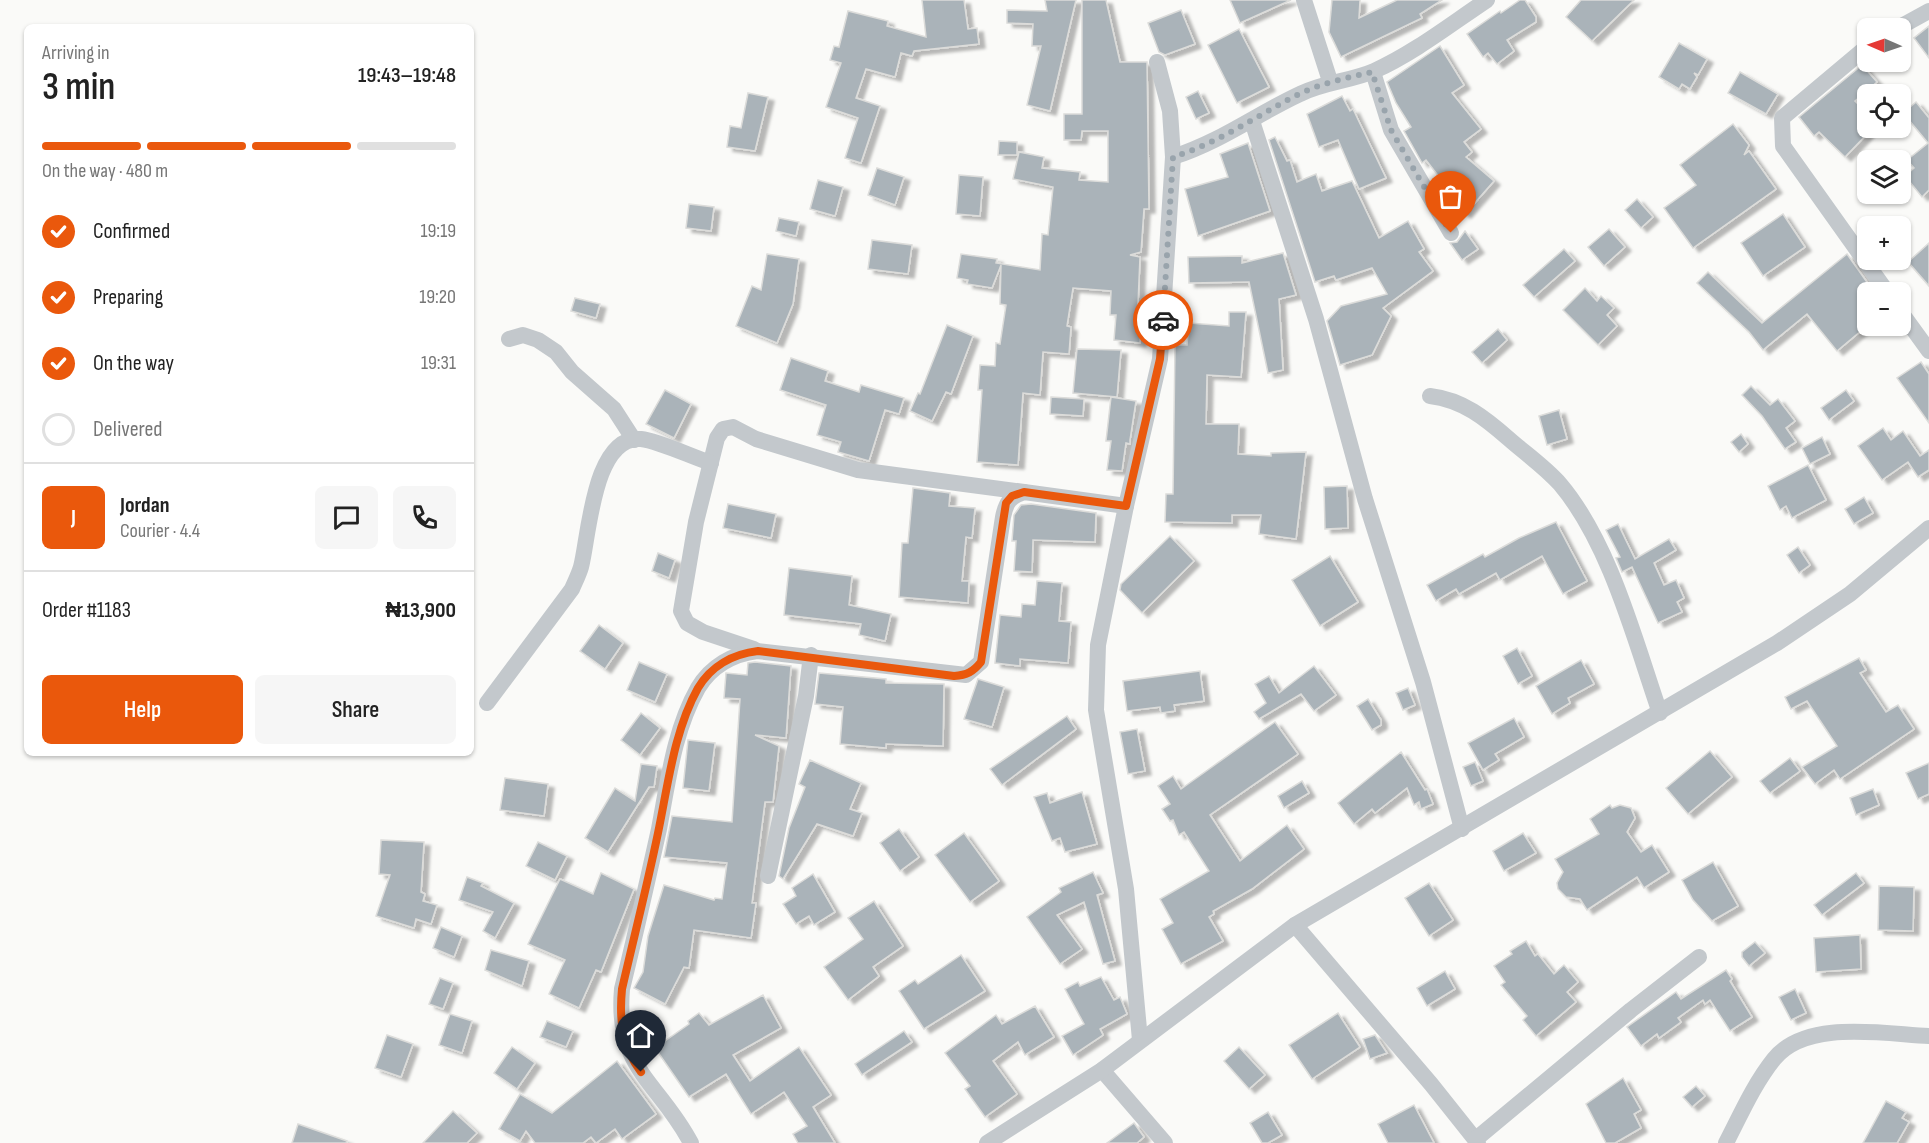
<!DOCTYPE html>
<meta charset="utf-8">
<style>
body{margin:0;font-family:"Sofia Sans Condensed",sans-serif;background:#f6f6f6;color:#222;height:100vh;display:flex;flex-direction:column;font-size:22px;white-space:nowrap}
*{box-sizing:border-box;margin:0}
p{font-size:20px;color:#767676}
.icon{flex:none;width:33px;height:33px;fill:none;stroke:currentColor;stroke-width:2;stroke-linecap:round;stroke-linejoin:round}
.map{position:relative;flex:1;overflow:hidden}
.panel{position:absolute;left:24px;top:24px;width:450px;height:732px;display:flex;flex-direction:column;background:#fff;border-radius:9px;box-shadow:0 2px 4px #0004}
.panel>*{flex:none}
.needle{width:39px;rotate:272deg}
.fabs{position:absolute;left:1857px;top:18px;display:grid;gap:12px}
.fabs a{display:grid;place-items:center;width:54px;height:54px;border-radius:9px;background:#fff;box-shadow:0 2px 4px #0004;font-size:30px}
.pin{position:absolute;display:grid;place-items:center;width:51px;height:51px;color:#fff;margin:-62px -26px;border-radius:50% 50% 50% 0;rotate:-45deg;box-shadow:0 0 6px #0007}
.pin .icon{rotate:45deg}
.courier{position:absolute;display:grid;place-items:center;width:60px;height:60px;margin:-30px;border:4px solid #ea580c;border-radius:50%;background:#fff;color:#222;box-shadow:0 2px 8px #0007}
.headline em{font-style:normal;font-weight:600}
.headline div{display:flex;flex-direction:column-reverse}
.headline{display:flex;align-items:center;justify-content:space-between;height:102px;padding:0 18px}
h1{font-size:39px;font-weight:600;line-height:45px}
.bar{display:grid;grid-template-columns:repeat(4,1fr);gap:9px 6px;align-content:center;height:72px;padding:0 18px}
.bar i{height:8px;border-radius:4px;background:#e0e0e0}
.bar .on{background:#ea580c}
.bar p{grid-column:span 4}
.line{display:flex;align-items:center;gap:15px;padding:0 18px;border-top:2px solid #e0e0e0}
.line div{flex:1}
.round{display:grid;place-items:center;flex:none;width:63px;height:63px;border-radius:9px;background:#f6f6f6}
ol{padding:0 18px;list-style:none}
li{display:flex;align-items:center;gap:18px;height:66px}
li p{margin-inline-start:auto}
li .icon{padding:6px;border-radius:50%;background:#ea580c;color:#fff;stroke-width:4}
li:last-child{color:#767676}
li i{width:33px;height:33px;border:3px solid #e0e0e0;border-radius:50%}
.action{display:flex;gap:12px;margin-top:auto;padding:12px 18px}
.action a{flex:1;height:69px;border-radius:9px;background:#ea580c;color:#fff;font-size:24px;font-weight:600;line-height:69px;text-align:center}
.action a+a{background:#f6f6f6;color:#222}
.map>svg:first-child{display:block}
.building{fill:#aab3b9;stroke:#dcdcda;stroke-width:1.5;filter:url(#shadow)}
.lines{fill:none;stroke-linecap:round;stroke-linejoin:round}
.minor{stroke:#c3c8cc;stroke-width:16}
.done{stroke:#99a4ac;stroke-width:6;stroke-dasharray:0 10.8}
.route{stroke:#ea580c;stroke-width:8}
</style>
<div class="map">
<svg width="1929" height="1143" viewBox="0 0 1929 1143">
<defs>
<filter id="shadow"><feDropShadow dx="6" dy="4" stdDeviation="1.5" flood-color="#0004"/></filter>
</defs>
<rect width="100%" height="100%" fill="#fafaf8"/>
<g class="building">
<polygon points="922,0 964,0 968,29 977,28 979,44 914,51 912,56 901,53 895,77 866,69 856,98 880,106 861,163 845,158 858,118 826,107 841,63 830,60 834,46 839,47 848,11 888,21 887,26 926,37"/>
<polygon points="1045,0 1076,0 1050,111 1027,105 1041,46 1032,46 1033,24 1007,23 1007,10 1047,11"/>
<polygon points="1082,0 1106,0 1120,62 1147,62 1149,209 1144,209 1141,252 1130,255 1140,257 1137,328 1141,329 1140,343 1114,340 1116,315 1110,315 1111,291 1073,288 1067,326 1071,327 1069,354 1043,352 1040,395 1023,393 1018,465 977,462 982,390 978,390 980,365 995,366 996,343 1000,344 1006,305 1000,304 1001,265 992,288 967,284 968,280 957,278 961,254 997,259 996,263 1040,270 1042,234 1048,235 1053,187 1013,179 1019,152 1044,157 1042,168 1080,172 1079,180 1108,182 1108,131 1082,131 1081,140 1064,140 1064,114 1082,114"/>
<polygon points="1230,0 1291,0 1240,23"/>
<polygon points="1332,0 1360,0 1359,18 1397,0 1442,0 1420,14 1422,18 1341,57 1329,32"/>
<polygon points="1520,0 1525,0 1536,17 1536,22 1507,40 1514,51 1497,64 1488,53 1483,57 1467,34 1500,11 1501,13"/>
<polygon points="1581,0 1634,0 1592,41 1566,17"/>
<polygon points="1181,10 1195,44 1165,55 1159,52 1148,23"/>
<polygon points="1929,26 1929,58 1914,38"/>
<polygon points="1239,29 1269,87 1237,103 1208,45"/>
<polygon points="1679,43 1707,59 1698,75 1694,73 1697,77 1690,89 1682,84 1679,89 1659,77"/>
<polygon points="1440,46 1464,85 1452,93 1481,129 1464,142 1472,152 1466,157 1494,181 1465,214 1453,204 1457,200 1426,160 1422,163 1404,131 1411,127 1396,103 1387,82"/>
<polygon points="1862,65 1877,82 1855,101 1868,114 1868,133 1845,157 1819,132 1814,136 1799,117"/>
<polygon points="1740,72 1778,94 1766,114 1728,93"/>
<polygon points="1198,91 1209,113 1196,119 1186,97"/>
<polygon points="748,93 768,97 755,151 727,147 730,126 741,128"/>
<polygon points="1342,96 1350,111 1353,109 1386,178 1359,189 1338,140 1319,147 1307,114"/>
<polygon points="1916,102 1929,118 1929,190 1922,197 1905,176 1914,168 1907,160 1928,143 1903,113"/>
<polygon points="1733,124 1749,145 1744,155 1749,151 1776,189 1693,248 1664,208 1696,185 1680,165"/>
<polygon points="1275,137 1287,161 1290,160 1297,182 1316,174 1322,191 1352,181 1379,238 1408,221 1424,249 1419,252 1433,271 1383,308 1391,316 1372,355 1340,365 1327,321 1341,306 1387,294 1372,268 1336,280 1334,276 1315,282 1269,140"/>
<polygon points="999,141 1017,142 1017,155 998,155"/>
<polygon points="1248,143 1270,211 1198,236 1185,189 1228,177 1220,154"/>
<polygon points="877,168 904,177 895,205 868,195"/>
<polygon points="959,175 983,177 980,216 956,214"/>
<polygon points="818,180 843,187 835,216 810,209"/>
<polygon points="1637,199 1653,217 1641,228 1625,210"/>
<polygon points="689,204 714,207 711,231 686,228"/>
<polygon points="1783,214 1805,247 1763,276 1741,243"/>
<polygon points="779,218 799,222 796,236 776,231"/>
<polygon points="1609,229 1625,247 1604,266 1588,247"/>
<polygon points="1465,231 1478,249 1462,260 1450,243 1457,242"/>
<polygon points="872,240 912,245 908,274 868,269"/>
<polygon points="1929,243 1929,286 1908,262"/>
<polygon points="1564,249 1575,261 1534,297 1523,285"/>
<polygon points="1283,253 1296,295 1279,299 1283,370 1268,373 1249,282 1189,283 1188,257 1242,256 1242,263"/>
<polygon points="767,254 799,259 793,304 777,343 736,326 752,286 761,290"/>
<polygon points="1847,254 1874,292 1868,292 1868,325 1837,351 1807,314 1763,350 1749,332 1697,283 1708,272 1762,323"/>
<polygon points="1585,288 1597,301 1601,296 1614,308 1607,315 1617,326 1598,345 1563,310"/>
<polygon points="575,298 600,304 596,318 571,311"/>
<polygon points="1229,312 1246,312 1241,377 1207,375 1206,424 1239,424 1238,454 1271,456 1271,453 1306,452 1296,539 1259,534 1261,515 1232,515 1232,523 1165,522 1166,494 1173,494 1175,345 1187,345 1189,323 1229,326"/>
<polygon points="947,325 973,336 951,394 946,392 932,421 910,411 918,393 920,394"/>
<polygon points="1498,329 1507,340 1482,363 1472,352"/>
<polygon points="1077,349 1121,350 1117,397 1073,393"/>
<polygon points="791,358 828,371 825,381 859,392 861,385 904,398 899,414 885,410 869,461 838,452 841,442 817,435 826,405 780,390"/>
<polygon points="1921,362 1929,374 1929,423 1897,378"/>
<polygon points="1751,386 1770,405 1778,399 1795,421 1786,428 1796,442 1785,449 1762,416 1742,395"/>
<polygon points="665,390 691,404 674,438 646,424"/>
<polygon points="1846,390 1854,401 1829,420 1821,408"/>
<polygon points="1051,397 1084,399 1083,416 1050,414"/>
<polygon points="1111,397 1136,401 1130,440 1130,444 1126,443 1122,471 1107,470 1111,441 1106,441"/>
<polygon points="1559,410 1567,439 1547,445 1539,416"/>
<polygon points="1883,428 1891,440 1903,431 1920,456 1929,450 1929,470 1918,477 1908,462 1882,480 1858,446"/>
<polygon points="1741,434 1748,444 1739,452 1731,442"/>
<polygon points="1822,437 1830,454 1810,464 1802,448"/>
<polygon points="1808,465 1826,500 1792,518 1786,506 1780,510 1768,486"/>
<polygon points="1347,486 1348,528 1325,529 1324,487"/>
<polygon points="913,488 950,493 949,506 975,508 972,538 966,537 962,581 969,581 968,603 899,597 902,543 908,543"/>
<polygon points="1864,497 1873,513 1854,524 1845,509"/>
<polygon points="728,504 776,514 771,538 723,528"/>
<polygon points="1031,504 1096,513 1095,542 1033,540 1032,572 1014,571 1016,541 1012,541 1014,515 1021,505"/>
<polygon points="1556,522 1587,581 1563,594 1542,556 1500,580 1496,573 1459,594 1456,589 1436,601 1427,585 1483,554 1485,557 1519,538"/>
<polygon points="1618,524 1635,559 1669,539 1676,550 1654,563 1664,585 1676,580 1684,598 1677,602 1682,612 1658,623 1632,567 1622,572 1616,558 1620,557 1606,530"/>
<polygon points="1170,536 1194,561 1142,613 1120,590 1121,584"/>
<polygon points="1798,547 1810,565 1799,573 1787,555"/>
<polygon points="658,553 675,560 669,578 652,571"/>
<polygon points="1330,556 1358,602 1320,626 1292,580"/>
<polygon points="789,568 852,576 849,605 891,614 885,641 859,635 861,624 784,615"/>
<polygon points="1037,581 1062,583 1059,621 1071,622 1068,663 1020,659 1020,666 995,663 1000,615 1021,617 1022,604 1035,605"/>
<polygon points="599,625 623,643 605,669 580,651"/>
<polygon points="1517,648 1532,676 1518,684 1503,656"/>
<polygon points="1859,658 1866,670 1860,673 1886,712 1898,705 1914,729 1840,779 1834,770 1815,784 1802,767 1837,746 1807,701 1791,709 1785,697"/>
<polygon points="1581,660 1594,684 1568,698 1570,703 1552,714 1536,686"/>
<polygon points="639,662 667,674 655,702 627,690"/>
<polygon points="755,662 791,666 786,738 755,735 779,746 773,802 765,802 752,903 756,903 751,938 694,930 689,968 684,967 665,1004 634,988 643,972 648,936 664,885 714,900 715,898 722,899 727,863 664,857 672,816 732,822 740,699 724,698 726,673 747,675 748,663"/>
<polygon points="1314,666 1336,695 1314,711 1301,694 1259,719 1254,712 1266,703 1255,684 1269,676 1279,693"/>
<polygon points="1200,671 1204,701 1174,705 1175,711 1161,713 1160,707 1127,711 1123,681"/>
<polygon points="819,673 886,679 886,683 944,684 943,746 886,744 886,748 840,744 843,707 815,704"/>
<polygon points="978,679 1004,687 992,727 964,719"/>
<polygon points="1408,688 1415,705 1403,710 1396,693"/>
<polygon points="1368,699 1381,720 1381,725 1372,730 1357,706"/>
<polygon points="641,713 660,728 640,755 621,740"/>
<polygon points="1067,716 1076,729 1002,785 990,769"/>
<polygon points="1514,718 1524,737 1495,754 1499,760 1483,770 1468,743"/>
<polygon points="1275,722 1298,754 1210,815 1240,861 1287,825 1304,849 1252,889 1213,911 1214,914 1209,917 1223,941 1181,964 1162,929 1173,923 1160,899 1209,871 1184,832 1179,835 1173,820 1170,821 1162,809 1170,804 1158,786 1173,776 1181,789"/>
<polygon points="1137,729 1145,771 1128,774 1120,732"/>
<polygon points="688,740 715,743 709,791 683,788"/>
<polygon points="1710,751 1732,777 1688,814 1666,788"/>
<polygon points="1401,752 1425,790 1427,789 1433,804 1421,809 1419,802 1414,805 1407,788 1375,813 1372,809 1354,824 1338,803"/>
<polygon points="1790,758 1800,771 1770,793 1760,781"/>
<polygon points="810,760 861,783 850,809 862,813 853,836 817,824 783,879 779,876 789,828 805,787 799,784"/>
<polygon points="1475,762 1483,781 1471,786 1463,767"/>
<polygon points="1929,763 1929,794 1918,799 1906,773"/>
<polygon points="641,764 657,766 654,787 649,787 608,852 585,838 615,788 635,801"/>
<polygon points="505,778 548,784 544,816 500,810"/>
<polygon points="1302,781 1309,793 1284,808 1278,796"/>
<polygon points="1873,789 1879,805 1856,815 1850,798"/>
<polygon points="1082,792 1097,844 1065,852 1060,838 1052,841 1034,797 1047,793 1050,803"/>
<polygon points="1610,805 1612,808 1620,805 1631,808 1635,818 1627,832 1641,852 1652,845 1669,872 1644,888 1637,877 1587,910 1580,899 1566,897 1558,889 1557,883 1563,872 1555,859 1599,834 1590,819"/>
<polygon points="899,829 919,857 900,871 880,843"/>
<polygon points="964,833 999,881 970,902 935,855"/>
<polygon points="1523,833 1536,853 1504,871 1493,851"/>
<polygon points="381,840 424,842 421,892 425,894 423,901 437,905 431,924 416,919 414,928 376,916 390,875 379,874"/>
<polygon points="538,842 567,856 555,880 526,866"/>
<polygon points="1713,862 1738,906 1712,921 1693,900 1682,880"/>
<polygon points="1093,872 1103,893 1097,895 1115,961 1103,964 1084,902 1057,915 1082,949 1060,964 1027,917 1061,892 1059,888"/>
<polygon points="601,873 634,889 601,972 596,970 579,1008 549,994 565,960 528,944 560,879 593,894"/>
<polygon points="1856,873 1864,883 1822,915 1814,905"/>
<polygon points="813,874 835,912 814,925 809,916 796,924 783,904 796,896 792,888"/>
<polygon points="467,877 483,883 481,886 514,903 495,938 483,931 493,912 459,900"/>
<polygon points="1429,883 1453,920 1429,936 1405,898"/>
<polygon points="1879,886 1914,887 1913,931 1878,930"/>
<polygon points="874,901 903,946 873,967 879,976 848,1000 824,967 863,939 848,918"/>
<polygon points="441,927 462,936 454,957 433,948"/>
<polygon points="1860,935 1861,969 1816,972 1814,938"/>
<polygon points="1526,941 1535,956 1538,954 1554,974 1564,965 1578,982 1567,992 1576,1002 1536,1036 1523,1020 1527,1016 1501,985 1505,982 1494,966 1512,954 1510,951"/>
<polygon points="1755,942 1765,953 1749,966 1742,957 1742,952"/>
<polygon points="491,950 529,961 522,986 485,970"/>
<polygon points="961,955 985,991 924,1029 899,991 915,980 918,984"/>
<polygon points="1726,970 1732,979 1730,981 1752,1017 1730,1031 1710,1000 1705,1004 1703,1000 1678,1018 1681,1022 1659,1038 1657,1034 1641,1046 1627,1027 1676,992 1681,999"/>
<polygon points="1445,971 1455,989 1427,1006 1417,988"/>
<polygon points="1101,977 1114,1000 1120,997 1127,1014 1100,1029 1103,1035 1073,1055 1062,1036 1084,1024 1065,989 1078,982 1080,986"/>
<polygon points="440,978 453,983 443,1009 429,1004"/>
<polygon points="1795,989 1806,1013 1791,1020 1779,997"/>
<polygon points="763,995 781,1028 733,1055 750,1081 799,1047 831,1095 813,1107 835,1143 798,1143 793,1134 807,1126 784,1092 751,1114 726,1074 689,1097 655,1048 689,1024 688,1021 699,1013 709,1025"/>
<polygon points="1035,1006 1054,1037 1025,1055 1018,1042 993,1061 1017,1094 985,1117 965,1089 970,1086 945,1053 996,1015 1002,1024"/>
<polygon points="1338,1013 1360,1047 1312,1079 1289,1045"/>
<polygon points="450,1014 472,1021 462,1053 439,1045"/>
<polygon points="547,1021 573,1031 566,1047 540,1037"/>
<polygon points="904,1031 912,1042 862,1075 855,1064"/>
<polygon points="387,1035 413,1044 401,1077 375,1068"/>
<polygon points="1375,1035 1387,1053 1370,1059 1363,1039"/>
<polygon points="512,1047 535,1063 517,1089 494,1073"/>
<polygon points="1239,1047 1265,1075 1249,1089 1224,1061"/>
<polygon points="617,1061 656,1114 622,1139 615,1129 596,1143 591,1137 583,1143 535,1143 526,1131 520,1141 499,1129 520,1094 552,1113"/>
<polygon points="1623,1078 1641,1110 1634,1114 1641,1128 1615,1143 1606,1143 1586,1104"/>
<polygon points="1696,1086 1705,1096 1692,1107 1683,1097"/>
<polygon points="1886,1101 1906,1112 1902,1118 1909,1122 1897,1143 1863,1143"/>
<polygon points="1414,1105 1434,1143 1388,1143 1378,1124"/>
<polygon points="453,1111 477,1133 467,1143 423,1143"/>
<polygon points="1268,1112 1282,1135 1268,1143 1262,1143 1250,1123"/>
<polygon points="1134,1123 1144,1137 1137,1143 1107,1143"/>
<polygon points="298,1124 347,1141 346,1143 292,1143"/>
</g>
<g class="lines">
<g class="minor">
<polyline points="1304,0 1330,81"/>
<polyline points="1898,28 1929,11"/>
<polyline points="1868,46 1782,118 1783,146 1887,292"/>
<polyline points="1373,72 1391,130 1451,233"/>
<polyline points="1252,121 1316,319 1365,499 1423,682 1462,829"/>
<path d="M1173 157C1222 141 1255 115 1300 94 1324 82 1351 81 1374 71 1414 53 1451 24 1487 0"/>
<polyline points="1900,311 1929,351"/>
<polyline points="509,339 523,335 538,340 556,352 572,372 614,409 634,440"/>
<path d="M1430 396C1463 400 1485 418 1509 439 1526 454 1545 467 1560 484 1610 543 1635 641 1660 713"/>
<polyline points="754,649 703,632 687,623 681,611 696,522 717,438 723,429 733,427 756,439 858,470 1024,492"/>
<path d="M487 703 572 589C575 582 579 574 581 567 589 537 593 435 641 439 659 441 692 457 711 463"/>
<polyline points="768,876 806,696 811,655"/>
<polyline points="1295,925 1431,1084 1478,1143"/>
<polyline points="1140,1040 1126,889 1096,710 1098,645 1126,506 1160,359 1173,157 1170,111 1157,62"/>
<polyline points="1102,1070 1165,1143"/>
<polyline points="1476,1139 1631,1010 1699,957"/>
<path d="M691 1143C659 1082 615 1069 622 989 635 936 647 883 659 829 668 782 674 730 698 688 711 666 733 654 757 651L966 675 981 662 1003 517C1006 502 1010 497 1024 492L1126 506"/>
<polyline points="987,1143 1102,1070 1295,925 1777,643 1850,594 1929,528"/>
<path d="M1726 1143C1741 1114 1754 1084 1774 1059 1806 1019 1884 1034 1929 1036"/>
</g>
</g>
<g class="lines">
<path class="done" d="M1163 320 1173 157C1218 143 1255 117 1297 95 1321 83 1347 78 1372 72L1391 130 1451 233"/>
<path class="route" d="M641 1072C622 1047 619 1020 622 989 634 937 647 886 658 833 668 785 674 731 698 688 711 666 733 654 758 651L954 676C967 675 973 672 981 662L1006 503 1012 496 1024 492 1126 506 1160 359 1163 320"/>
</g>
</svg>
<div class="fabs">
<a><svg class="needle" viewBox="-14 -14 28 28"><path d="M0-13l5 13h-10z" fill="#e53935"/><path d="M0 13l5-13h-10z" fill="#767676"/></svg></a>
<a><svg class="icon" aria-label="locate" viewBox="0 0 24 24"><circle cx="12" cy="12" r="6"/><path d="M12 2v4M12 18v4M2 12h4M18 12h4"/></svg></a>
<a><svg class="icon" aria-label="layers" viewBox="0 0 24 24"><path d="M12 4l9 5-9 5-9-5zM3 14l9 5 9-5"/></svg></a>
<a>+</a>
<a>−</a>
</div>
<div class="pin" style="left:1451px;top:233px;background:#ea580c"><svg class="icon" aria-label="bag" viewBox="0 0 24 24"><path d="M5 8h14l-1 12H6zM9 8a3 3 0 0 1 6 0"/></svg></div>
<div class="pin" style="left:641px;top:1072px;background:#1f2937"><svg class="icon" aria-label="home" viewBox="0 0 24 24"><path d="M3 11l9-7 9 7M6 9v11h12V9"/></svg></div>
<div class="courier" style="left:1163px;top:320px"><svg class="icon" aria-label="car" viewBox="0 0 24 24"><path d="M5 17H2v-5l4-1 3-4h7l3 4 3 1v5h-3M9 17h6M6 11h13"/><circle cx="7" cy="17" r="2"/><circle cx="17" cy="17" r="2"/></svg></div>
<section class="panel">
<div class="headline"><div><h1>3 min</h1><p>Arriving in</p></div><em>19:43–19:48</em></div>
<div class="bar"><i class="on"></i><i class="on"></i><i class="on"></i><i></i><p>On the way · 480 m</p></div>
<ol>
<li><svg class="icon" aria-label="check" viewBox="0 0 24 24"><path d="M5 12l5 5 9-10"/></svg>Confirmed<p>19:19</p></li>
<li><svg class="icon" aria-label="check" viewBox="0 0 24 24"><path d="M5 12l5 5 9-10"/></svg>Preparing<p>19:20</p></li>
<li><svg class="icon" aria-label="check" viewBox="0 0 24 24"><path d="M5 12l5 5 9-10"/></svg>On the way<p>19:31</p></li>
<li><i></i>Delivered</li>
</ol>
<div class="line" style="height:108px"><b class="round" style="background:#ea580c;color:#fff">J</b><div><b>Jordan</b><p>Courier · 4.4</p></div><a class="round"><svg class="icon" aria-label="chat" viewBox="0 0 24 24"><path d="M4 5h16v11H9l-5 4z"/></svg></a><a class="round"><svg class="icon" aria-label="phone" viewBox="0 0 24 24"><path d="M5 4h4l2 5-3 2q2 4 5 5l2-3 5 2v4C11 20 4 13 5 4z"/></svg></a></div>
<div class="line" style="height:78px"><div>Order #1183</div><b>₦13,900</b></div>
<div class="action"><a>Help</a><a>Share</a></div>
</section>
</div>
